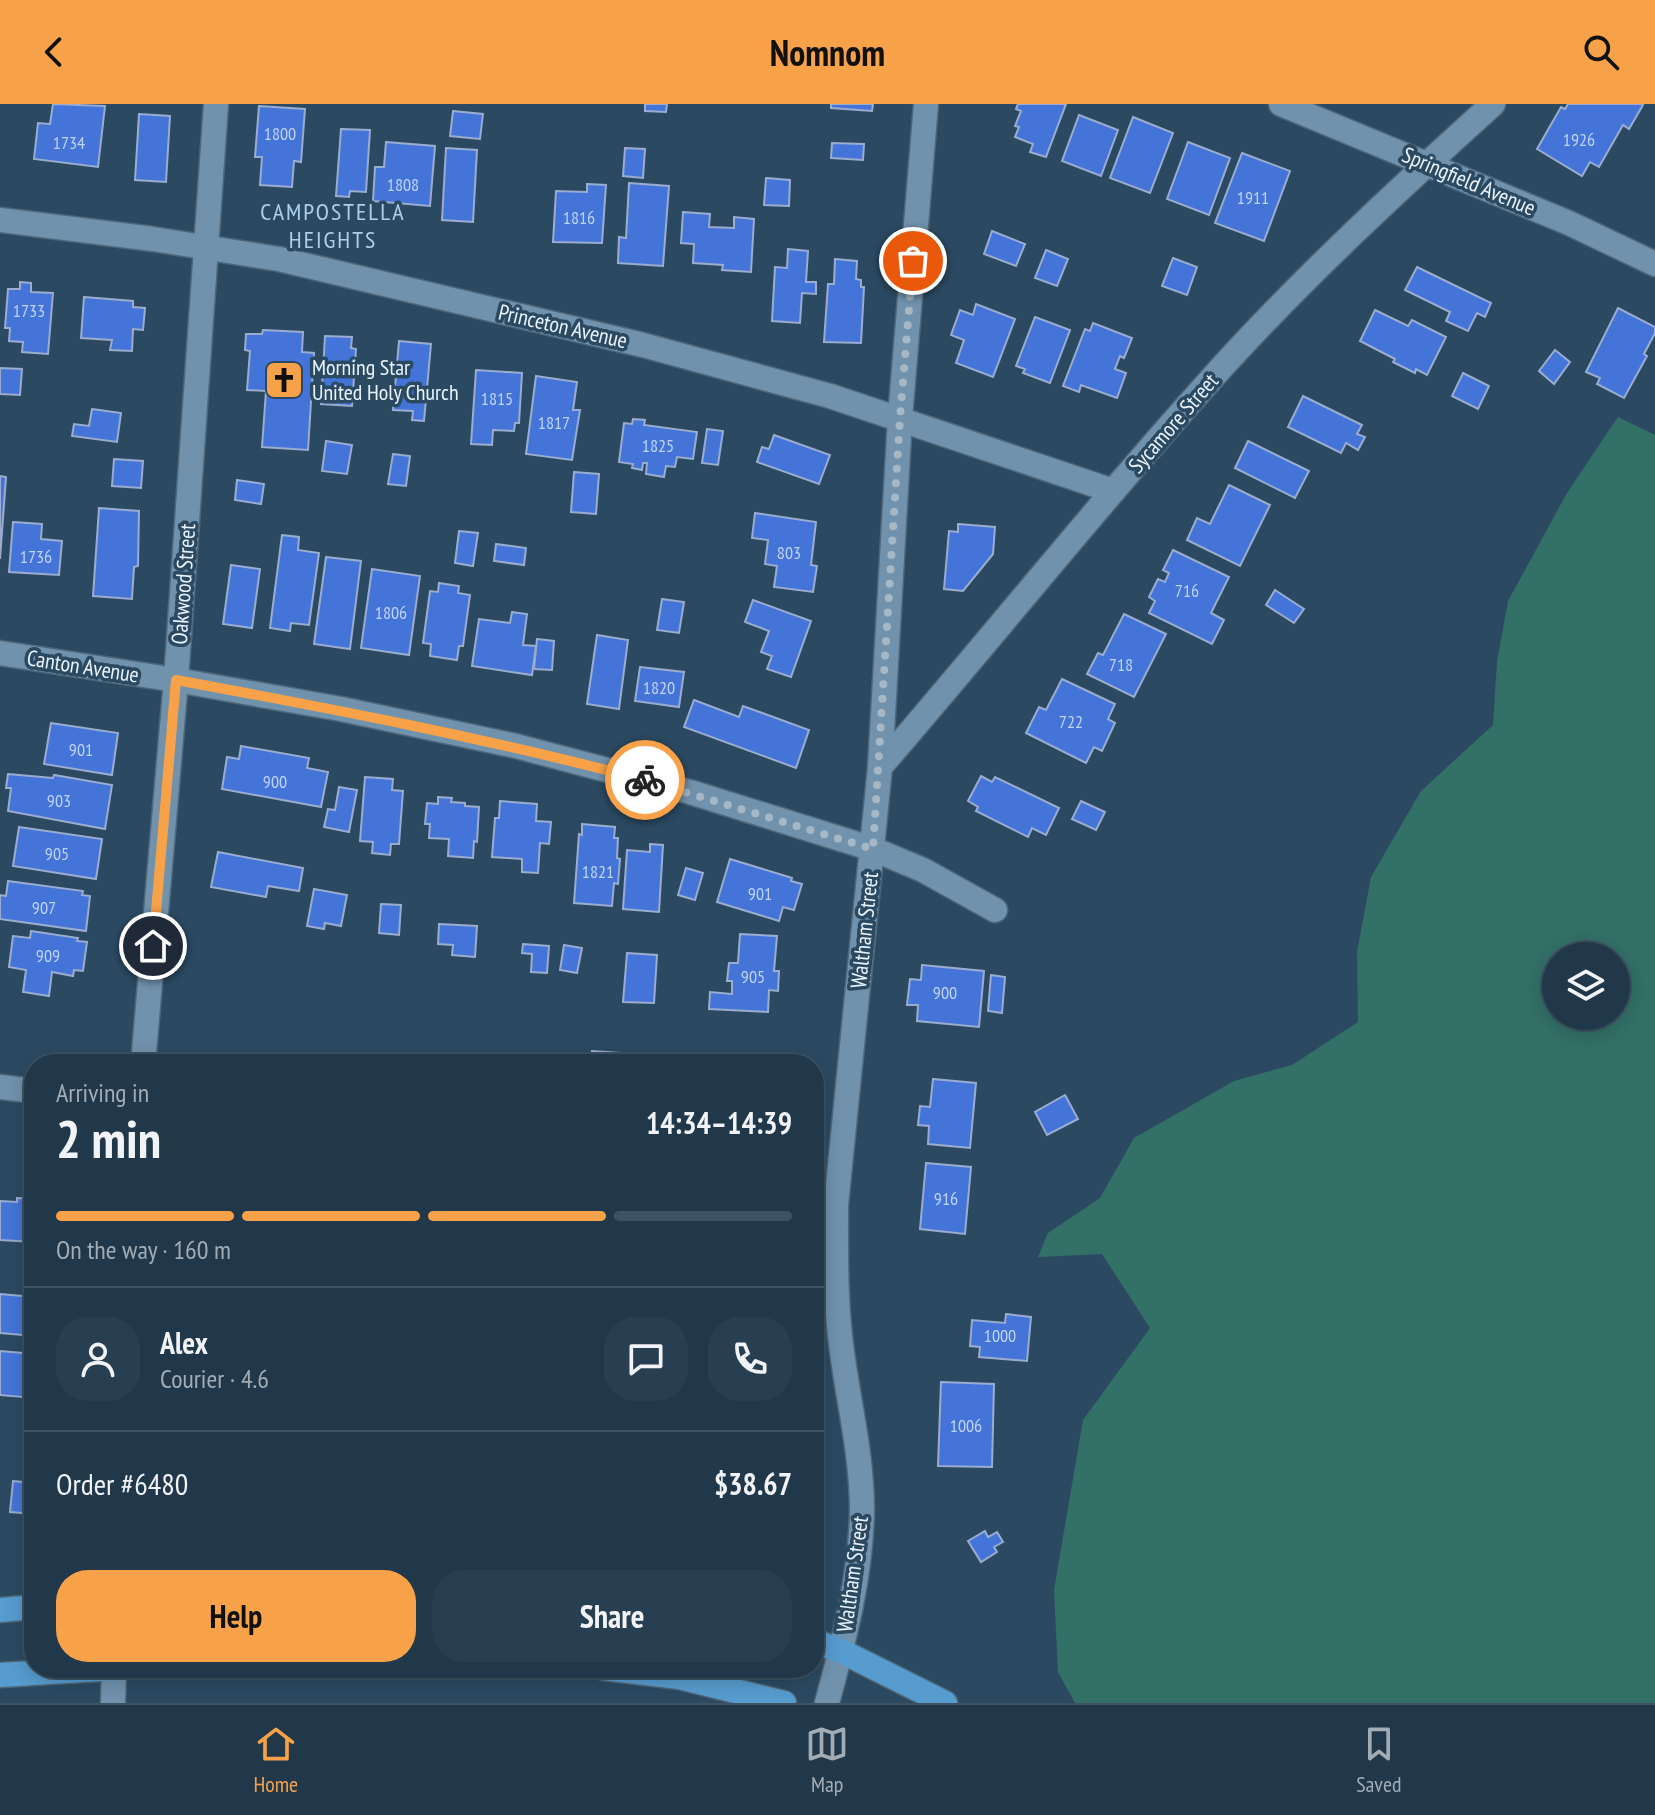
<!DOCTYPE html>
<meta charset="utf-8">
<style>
body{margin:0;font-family:"PT Sans Narrow",sans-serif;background:#283f51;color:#f1f3f6;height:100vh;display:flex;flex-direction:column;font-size:30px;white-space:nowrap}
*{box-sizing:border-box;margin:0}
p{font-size:26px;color:#a2acb5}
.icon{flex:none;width:44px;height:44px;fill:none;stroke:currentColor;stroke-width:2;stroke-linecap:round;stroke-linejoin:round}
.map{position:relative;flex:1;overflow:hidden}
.side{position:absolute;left:24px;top:950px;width:800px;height:624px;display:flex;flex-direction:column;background:#20384a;border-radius:32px;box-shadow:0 4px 20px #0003,0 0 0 2px #3d5262}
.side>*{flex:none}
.controls{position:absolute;left:1542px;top:838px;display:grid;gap:16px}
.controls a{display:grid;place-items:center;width:88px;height:88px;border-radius:50%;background:#20384a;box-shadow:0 4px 20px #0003,0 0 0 2px #3d5262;font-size:40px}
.pin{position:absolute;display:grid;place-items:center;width:68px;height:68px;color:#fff;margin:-34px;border:4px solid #fff;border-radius:50%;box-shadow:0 2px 8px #0007}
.courier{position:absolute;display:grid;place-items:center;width:80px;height:80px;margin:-40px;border:6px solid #f7a149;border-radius:50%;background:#fff;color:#222;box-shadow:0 2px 10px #0007}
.head em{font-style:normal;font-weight:800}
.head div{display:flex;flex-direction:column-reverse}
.head{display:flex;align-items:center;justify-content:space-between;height:136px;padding:0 32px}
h1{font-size:52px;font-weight:800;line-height:60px}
.bar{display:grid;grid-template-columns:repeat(4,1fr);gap:12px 8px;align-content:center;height:96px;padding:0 32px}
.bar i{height:10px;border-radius:6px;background:#3d5262}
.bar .active{background:#f7a149}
.bar p{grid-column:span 4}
.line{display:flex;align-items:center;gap:20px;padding:0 32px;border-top:2px solid #3d5262}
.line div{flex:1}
.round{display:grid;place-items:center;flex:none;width:84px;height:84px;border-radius:32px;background:#283f51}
.action{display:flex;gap:16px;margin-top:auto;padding:16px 32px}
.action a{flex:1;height:92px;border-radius:32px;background:#f7a149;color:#111;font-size:32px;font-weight:800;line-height:92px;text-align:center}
.action a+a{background:#283f51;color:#f1f3f6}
header{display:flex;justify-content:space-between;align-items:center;height:104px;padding:0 32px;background:#f7a149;color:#111;font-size:36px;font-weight:800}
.menu{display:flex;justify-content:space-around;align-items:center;height:112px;border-top:2px solid #3d5262;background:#20384a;font-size:22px;color:#a2acb5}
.menu a{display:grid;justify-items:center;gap:4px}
.menu .active{color:#f7a149}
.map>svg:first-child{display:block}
.water{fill:#337068;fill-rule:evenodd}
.building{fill:#4574d9;stroke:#9aaccf;stroke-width:2}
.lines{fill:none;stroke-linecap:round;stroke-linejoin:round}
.minor-casing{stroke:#4d6679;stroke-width:27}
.major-casing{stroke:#4d6679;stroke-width:27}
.minor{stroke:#7192ad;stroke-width:24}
.major{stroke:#579ccf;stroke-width:24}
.done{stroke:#a6b8c6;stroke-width:8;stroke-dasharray:0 14.4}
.route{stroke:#f7a149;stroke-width:10}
.labels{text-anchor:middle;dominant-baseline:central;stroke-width:7;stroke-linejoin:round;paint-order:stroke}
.number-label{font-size:18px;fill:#bfd3f3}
.street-label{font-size:22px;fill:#e8f3fc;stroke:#2b4a62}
.poi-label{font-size:22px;fill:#e8f3fc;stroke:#2b4a62;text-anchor:start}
.neighbourhood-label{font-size:24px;letter-spacing:2px;fill:#accfeb;stroke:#2b4a62}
</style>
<header><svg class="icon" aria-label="back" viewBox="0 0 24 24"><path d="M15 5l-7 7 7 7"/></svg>Nomnom<svg class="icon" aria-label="search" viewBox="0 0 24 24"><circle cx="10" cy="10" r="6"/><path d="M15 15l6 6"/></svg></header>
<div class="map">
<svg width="1655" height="1599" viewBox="0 0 1655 1599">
<rect width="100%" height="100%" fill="#2b4a62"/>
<path class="water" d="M1618 313 1655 331V1599H1075L1058 1568 1054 1486 1083 1316 1150 1224 1102 1150 1038 1153 1048 1129 1100 1094 1134 1034 1234 977 1292 961 1358 918 1357 848 1371 773 1421 687 1493 621 1497 558 1508 497 1567 389ZM1556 852H1616V912H1556Z"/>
<g class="building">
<polygon points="53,0 105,2 98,63 34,55 38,19 50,20"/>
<polygon points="645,0 667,0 666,8 645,7"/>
<polygon points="831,0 873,0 872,7 831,4"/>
<polygon points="1018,0 1066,0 1046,53 1030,48 1033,40 1015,33 1019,23 1015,22 1021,7 1016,5"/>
<polygon points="1568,0 1641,0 1643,1 1629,25 1623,21 1599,63 1590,58 1582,72 1537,45 1561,3 1565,5"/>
<polygon points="259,2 305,5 301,58 294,57 292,83 260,81 262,53 255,53"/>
<polygon points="453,7 483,10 480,35 450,32"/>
<polygon points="139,10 170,12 166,78 135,76"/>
<polygon points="1079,11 1118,26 1101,72 1062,57"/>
<polygon points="1133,13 1173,29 1150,89 1110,74"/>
<polygon points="341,25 370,26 366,88 350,87 349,93 336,92"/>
<polygon points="386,38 435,42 430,102 373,97 375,63 384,63"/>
<polygon points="1188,38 1230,54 1209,111 1167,95"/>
<polygon points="832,39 864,40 863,56 831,54"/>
<polygon points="446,44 477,46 473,118 442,116"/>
<polygon points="625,44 645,45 643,74 623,72"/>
<polygon points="1242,49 1290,67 1264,137 1215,119"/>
<polygon points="766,74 790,76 789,102 764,101"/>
<polygon points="629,79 669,82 663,162 618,159 619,133 626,134"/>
<polygon points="587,80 606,81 602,139 553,138 556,87 587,88"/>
<polygon points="683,108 710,110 709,123 734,124 734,113 754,115 751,168 722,166 723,161 693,159 694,140 681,139"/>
<polygon points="992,127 1025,140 1016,162 984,150"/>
<polygon points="788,145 808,147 806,178 816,178 816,190 802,189 800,219 772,217 775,163 787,164"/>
<polygon points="1046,146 1068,155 1057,182 1035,174"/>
<polygon points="1173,154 1197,163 1187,191 1162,182"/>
<polygon points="835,155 857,157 856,175 861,176 861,183 864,183 861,239 824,238 828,180 834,180"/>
<polygon points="1417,163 1491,199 1485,213 1477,209 1468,227 1446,217 1450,208 1405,186"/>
<polygon points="20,178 31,179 31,188 53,189 48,250 22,248 23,238 9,237 10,224 5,224 8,185 20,185"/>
<polygon points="84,193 133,197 133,203 145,204 143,226 133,225 132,247 110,246 112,236 81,234"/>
<polygon points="976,200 1015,215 993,273 956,259 964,236 951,231 960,206 973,211"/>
<polygon points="1618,204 1655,223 1655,229 1644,250 1647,252 1624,294 1597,280 1600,274 1586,268"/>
<polygon points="1375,206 1408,222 1412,216 1446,233 1427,271 1416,265 1415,269 1393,258 1395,255 1360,237"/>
<polygon points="1035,213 1070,226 1050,279 1023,269 1025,265 1016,262"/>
<polygon points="1093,219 1132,234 1124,254 1120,252 1115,265 1126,269 1117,294 1081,281 1079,288 1063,282 1085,225 1090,227"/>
<polygon points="263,226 303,228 302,248 314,249 308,346 262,343 266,287 247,286 250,247 245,246 246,230 262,230"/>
<polygon points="325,232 352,233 351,244 356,245 352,302 321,300"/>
<polygon points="399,237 431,240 424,317 412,316 413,307 393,306"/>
<polygon points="1555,246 1570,258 1554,280 1539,267"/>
<polygon points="0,264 22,265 20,291 0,290"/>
<polygon points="476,266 522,269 519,319 515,319 514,327 493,326 492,341 471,340"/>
<polygon points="1463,269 1489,282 1478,305 1452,292"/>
<polygon points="536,272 577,278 573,306 580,306 572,356 526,350"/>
<polygon points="1303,292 1362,321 1357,330 1365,333 1358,346 1346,339 1341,349 1288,323"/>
<polygon points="92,305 121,309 117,338 72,332 74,320 89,322"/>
<polygon points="633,315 645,316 644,321 697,328 693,355 677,353 675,363 666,362 664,373 646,370 647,359 643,359 642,366 632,364 633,360 619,358 624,319 632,320"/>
<polygon points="707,325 723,327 718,361 702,359"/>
<polygon points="774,331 830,351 819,380 757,358 762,343 769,345"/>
<polygon points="326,337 352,341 347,370 322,367"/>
<polygon points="1248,337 1309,367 1295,394 1235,364"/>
<polygon points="393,350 410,352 406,382 388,380"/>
<polygon points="114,355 143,357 141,384 112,382"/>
<polygon points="574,368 599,370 596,410 571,408"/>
<polygon points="0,372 6,373 0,455"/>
<polygon points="237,376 264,380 261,400 235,396"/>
<polygon points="1229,381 1270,401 1240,462 1187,436 1197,414 1210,420"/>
<polygon points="99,404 139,407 138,462 134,463 132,495 93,492"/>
<polygon points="755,409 816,418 811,461 817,462 813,488 774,483 777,462 765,460 768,436 752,434"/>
<polygon points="13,418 42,420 41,435 62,437 59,471 9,468"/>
<polygon points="958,420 995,423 993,450 963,487 944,485 949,427 958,428"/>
<polygon points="459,427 478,429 473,462 455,459"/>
<polygon points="282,431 299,433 298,446 319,449 309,521 291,519 290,527 270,524"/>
<polygon points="496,440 526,444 524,461 494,457"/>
<polygon points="1173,446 1229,473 1211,509 1224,516 1212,540 1149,509 1155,497 1149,493 1158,475 1165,478 1169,469 1163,466"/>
<polygon points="326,453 361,457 350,545 314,540"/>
<polygon points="231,461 260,465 252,524 223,520"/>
<polygon points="372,465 420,472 409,551 361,544"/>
<polygon points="439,479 459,482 458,489 470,491 463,542 459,542 457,556 430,552 431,540 423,539 430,487 438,488"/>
<polygon points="1275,486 1304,505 1294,519 1266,501"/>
<polygon points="662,495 684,498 679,529 657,526"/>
<polygon points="753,496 811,517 791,573 767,565 772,552 761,548 769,527 745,518"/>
<polygon points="512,508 527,510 523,541 536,542 532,571 472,562 479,515 510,519"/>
<polygon points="1124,510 1166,530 1134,593 1087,570 1098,549 1103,551"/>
<polygon points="597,531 628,536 619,605 587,600"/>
<polygon points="537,535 554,537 552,566 534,565"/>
<polygon points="640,563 684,568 679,603 635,597"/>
<polygon points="1062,575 1115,600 1108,615 1115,619 1102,647 1094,643 1086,659 1026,629 1039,603 1046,606"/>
<polygon points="694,596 739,613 743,602 809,626 796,664 684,623"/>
<polygon points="51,619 118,629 112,671 44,660"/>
<polygon points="241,642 309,654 307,664 328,668 321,703 222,685 227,653 239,655"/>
<polygon points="8,670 53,674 54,671 112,681 105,725 8,707 11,684 6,684"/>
<polygon points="981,672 992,678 995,673 1059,704 1046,731 1032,724 1028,733 976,707 978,703 968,697"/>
<polygon points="365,673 393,675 392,686 403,687 399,740 391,740 390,751 372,749 373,738 360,737"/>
<polygon points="339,683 357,686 349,728 324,723 328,705 335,706"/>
<polygon points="438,693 452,694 451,698 465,699 465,702 479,703 477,738 474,737 473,754 448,752 449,735 429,734 430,720 425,720 427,699 438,700"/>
<polygon points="500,697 537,700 536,717 551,718 549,740 540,739 538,769 522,768 522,755 492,753 495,714 499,714"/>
<polygon points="1081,697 1105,708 1096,726 1072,715"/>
<polygon points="582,720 615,723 614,734 618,734 617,754 620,755 618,780 614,779 612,802 574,799 579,730 582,731"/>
<polygon points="19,723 102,735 96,775 13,762"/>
<polygon points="650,740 663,741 659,808 623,805 627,746 650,748"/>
<polygon points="218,748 303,764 299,787 268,782 266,793 211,783"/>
<polygon points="730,755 792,774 791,777 802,780 794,806 783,803 779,817 717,798"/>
<polygon points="686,764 703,769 695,796 678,791"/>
<polygon points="8,777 83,787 82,791 90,792 86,827 0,815 0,791 6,792"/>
<polygon points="314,785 347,791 341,822 325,819 324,825 307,822"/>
<polygon points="381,800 401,801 399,831 379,829"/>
<polygon points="439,820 477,822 475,853 452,851 453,841 438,840"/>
<polygon points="31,827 78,834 77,837 87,838 83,867 74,866 73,872 52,868 49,892 23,888 26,866 9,863 13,832 30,834"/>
<polygon points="740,830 777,832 774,867 779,867 778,887 769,886 768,908 709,905 710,888 732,890 732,877 727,877 729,859 738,859"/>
<polygon points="523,840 549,842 547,869 531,868 532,850 522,849"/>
<polygon points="564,841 582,844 577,869 560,866"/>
<polygon points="627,849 657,851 654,899 623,898"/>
<polygon points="922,861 984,867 979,923 917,917 918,901 907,901 910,875 921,876"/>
<polygon points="991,871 1005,873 1002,909 988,907"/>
<polygon points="592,947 635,950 635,953 652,955 652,960 591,960"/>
<polygon points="731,952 759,960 728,960"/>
<polygon points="933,975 976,979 970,1044 928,1040 929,1022 918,1021 920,1002 930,1003"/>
<polygon points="1065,991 1078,1015 1047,1031 1035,1008"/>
<polygon points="926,1059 971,1063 965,1130 920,1125"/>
<polygon points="17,1094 34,1095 34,1138 0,1136 0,1097 17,1098"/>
<polygon points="0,1190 34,1193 34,1232 0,1229"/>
<polygon points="1006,1210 1031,1213 1027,1257 979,1253 980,1243 970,1242 972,1216 1005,1219"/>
<polygon points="0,1247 34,1250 34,1294 0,1291"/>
<polygon points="941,1278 994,1280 992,1363 938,1362"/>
<polygon points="13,1377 34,1379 34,1410 10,1408"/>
<polygon points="985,1427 988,1433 997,1428 1003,1438 994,1443 997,1448 981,1458 968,1437"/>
</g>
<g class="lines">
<defs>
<g id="minor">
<polyline points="1281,0 1569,119 1655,160"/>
<polyline points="0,116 153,135 279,155 643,241 830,292 1113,387"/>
<polyline points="0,549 176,576 341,605 516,642 690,688 873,745 923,766 995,806"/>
<path d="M880 663C995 530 1105 392 1223 262 1308 169 1400 84 1493 0"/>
<polyline points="143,960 176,576 216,0"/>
<polyline points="0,983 34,987"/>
<polyline points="113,1599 114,1564"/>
<path d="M827 1599C844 1536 861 1472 862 1406 862 1352 849 1301 842 1248 835 1199 836 1150 836 1101L880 663 900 314 926 0"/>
</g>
<g id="major">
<polyline points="0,1506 34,1503"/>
<polyline points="814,1537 841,1547 945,1599"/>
<polyline points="604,1564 679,1573 784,1599"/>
<polyline points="0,1571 117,1564"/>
</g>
</defs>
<use href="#minor" class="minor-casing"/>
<use href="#major" class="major-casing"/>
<use href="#minor" class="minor"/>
<use href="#major" class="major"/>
</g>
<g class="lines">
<polyline class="done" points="645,676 873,745 900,314 913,157"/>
<path class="route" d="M153 842 176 576C334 605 490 635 645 676"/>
</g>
<defs>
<symbol id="church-square" viewBox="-11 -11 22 22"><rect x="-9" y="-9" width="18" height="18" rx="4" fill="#f7a149" stroke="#2b4a62"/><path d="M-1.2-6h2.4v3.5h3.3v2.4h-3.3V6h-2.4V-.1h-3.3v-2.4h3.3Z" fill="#111"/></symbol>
</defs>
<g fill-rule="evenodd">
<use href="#church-square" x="262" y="254" width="44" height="44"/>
</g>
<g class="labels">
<g class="number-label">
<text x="280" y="29">1800</text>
<text x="1579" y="35">1926</text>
<text x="69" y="38">1734</text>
<text x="403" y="80">1808</text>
<text x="1253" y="93">1911</text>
<text x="579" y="113">1816</text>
<text x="29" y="206">1733</text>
<text x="497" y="294">1815</text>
<text x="554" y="318">1817</text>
<text x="658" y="341">1825</text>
<text x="789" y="448">803</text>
<text x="36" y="452">1736</text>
<text x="1187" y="486">716</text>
<text x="391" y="508">1806</text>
<text x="1121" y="560">718</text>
<text x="659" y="583">1820</text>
<text x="1071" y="617">722</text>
<text x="81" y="645">901</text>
<text x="275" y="677">900</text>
<text x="59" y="696">903</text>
<text x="57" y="749">905</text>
<text x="598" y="767">1821</text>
<text x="760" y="789">901</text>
<text x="44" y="803">907</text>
<text x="48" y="851">909</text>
<text x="753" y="872">905</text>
<text x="945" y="888">900</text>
<text x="946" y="1094">916</text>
<text x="1000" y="1231">1000</text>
<text x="966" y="1321">1006</text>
</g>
<g class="street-label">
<text transform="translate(1469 77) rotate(23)">Springfield Avenue</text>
<text transform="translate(563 222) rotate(13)">Princeton Avenue</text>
<text transform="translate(1173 319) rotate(-49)">Sycamore Street</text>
<text transform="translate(183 480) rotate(-86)">Oakwood Street</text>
<text transform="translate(83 562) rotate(9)">Canton Avenue</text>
<text transform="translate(864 826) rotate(-84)">Waltham Street</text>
<text transform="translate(852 1470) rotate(-82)">Waltham Street</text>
</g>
<g class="poi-label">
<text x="312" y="263">Morning Star<tspan x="312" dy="25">United Holy Church</tspan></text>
</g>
<g class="neighbourhood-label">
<text x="333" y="107">CAMPOSTELLA<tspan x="333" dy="28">HEIGHTS</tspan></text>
</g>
</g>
</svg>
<div class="controls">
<a><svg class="icon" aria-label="layers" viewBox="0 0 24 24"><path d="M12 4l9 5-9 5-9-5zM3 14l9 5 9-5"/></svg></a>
</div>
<div class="pin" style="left:913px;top:157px;background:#ea580c"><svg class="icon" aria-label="bag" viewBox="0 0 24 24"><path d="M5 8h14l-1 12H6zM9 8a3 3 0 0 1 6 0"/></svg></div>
<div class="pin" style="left:153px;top:842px;background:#1f2937"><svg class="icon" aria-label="home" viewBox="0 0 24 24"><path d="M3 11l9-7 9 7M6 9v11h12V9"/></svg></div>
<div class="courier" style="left:645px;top:676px"><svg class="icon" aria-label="bike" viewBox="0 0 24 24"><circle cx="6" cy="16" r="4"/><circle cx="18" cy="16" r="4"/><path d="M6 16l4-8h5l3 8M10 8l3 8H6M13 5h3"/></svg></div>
<section class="side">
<div class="head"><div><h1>2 min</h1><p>Arriving in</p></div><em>14:34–14:39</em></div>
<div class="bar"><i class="active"></i><i class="active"></i><i class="active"></i><i></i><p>On the way · 160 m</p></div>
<div class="line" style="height:144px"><a class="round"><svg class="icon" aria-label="person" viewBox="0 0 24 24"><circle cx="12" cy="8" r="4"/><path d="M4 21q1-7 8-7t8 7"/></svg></a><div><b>Alex</b><p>Courier · 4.6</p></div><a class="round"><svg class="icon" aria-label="chat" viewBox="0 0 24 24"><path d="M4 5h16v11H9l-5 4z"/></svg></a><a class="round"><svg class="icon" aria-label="phone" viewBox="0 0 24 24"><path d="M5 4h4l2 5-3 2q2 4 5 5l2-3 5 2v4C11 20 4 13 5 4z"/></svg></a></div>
<div class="line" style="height:104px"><div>Order #6480</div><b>$38.67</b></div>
<div class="action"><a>Help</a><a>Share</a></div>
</section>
</div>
<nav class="menu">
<a class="active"><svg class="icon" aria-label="home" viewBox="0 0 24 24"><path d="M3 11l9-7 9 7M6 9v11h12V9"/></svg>Home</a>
<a><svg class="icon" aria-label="map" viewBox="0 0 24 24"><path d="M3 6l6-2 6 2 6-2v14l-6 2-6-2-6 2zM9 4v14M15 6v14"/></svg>Map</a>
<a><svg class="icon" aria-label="saved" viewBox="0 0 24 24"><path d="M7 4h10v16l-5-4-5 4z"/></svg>Saved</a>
</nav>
